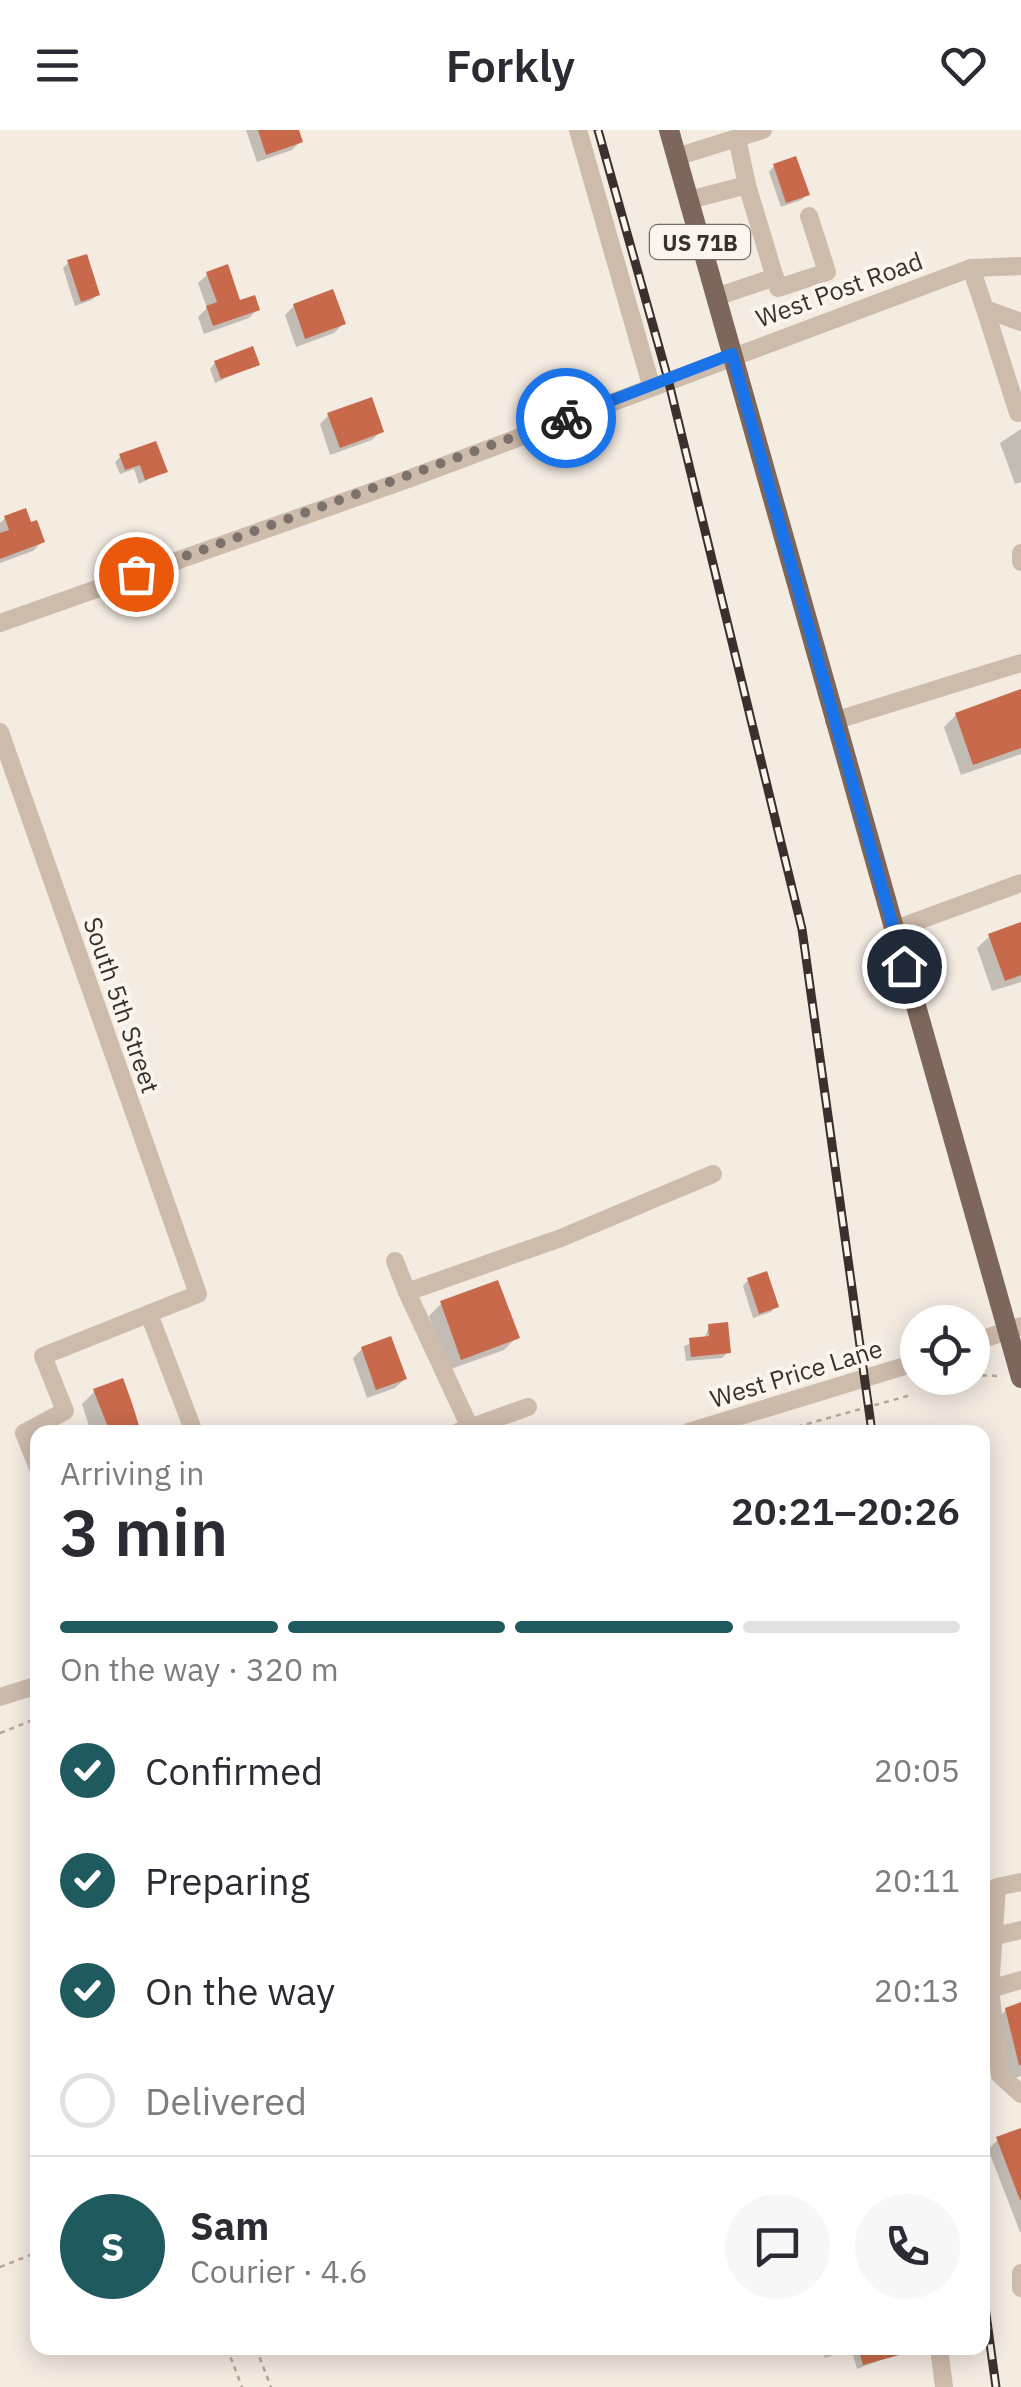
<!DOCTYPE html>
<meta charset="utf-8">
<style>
body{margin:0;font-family:"IBM Plex Sans",sans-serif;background:#f7f7f7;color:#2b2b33;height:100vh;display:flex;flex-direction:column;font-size:38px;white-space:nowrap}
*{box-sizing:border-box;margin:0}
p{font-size:32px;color:#7c7c81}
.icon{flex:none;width:55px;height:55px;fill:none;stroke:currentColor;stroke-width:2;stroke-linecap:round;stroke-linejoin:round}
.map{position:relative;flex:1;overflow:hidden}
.details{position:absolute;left:30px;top:1295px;width:960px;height:930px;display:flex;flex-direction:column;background:#fff;border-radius:20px;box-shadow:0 5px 25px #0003}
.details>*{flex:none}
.tools{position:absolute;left:900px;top:1175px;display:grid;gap:20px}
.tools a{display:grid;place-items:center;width:90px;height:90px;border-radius:50%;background:#fff;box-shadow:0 5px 25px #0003;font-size:50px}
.pin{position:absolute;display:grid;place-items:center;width:85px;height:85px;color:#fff;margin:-42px;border:5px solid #fff;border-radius:50%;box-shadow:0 2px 10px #0007}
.courier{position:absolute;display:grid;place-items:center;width:100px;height:100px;margin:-50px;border:8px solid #1a73e8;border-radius:50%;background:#fff;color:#222;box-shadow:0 2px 12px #0007}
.head em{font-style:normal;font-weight:600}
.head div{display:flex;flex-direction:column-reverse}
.head{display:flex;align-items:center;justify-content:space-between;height:170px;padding:0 30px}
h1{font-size:65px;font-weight:600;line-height:75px}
.bar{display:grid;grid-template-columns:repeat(4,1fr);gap:15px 10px;align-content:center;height:120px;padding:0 30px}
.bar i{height:12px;border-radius:8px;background:#e1e1e2}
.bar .current{background:#1f5a5e}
.bar p{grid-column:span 4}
.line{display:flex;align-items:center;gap:25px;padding:0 30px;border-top:2px solid #e1e1e2}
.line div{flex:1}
.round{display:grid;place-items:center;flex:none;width:105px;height:105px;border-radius:52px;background:#f7f7f7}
ol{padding:0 30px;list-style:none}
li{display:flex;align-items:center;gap:30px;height:110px}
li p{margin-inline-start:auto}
li .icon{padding:10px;border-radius:50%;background:#1f5a5e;color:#fff;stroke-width:4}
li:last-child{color:#7c7c81}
li i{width:55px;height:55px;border:5px solid #e1e1e2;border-radius:50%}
header{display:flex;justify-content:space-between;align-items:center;height:130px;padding:0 30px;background:#fff;font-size:45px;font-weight:600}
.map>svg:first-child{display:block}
.shadow{fill:#0003}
.building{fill:#c8694b}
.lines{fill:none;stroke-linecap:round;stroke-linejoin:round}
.path{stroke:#b9a596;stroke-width:2.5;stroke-dasharray:5 5;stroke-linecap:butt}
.minor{stroke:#cdbbac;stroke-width:18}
.major{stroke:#7d675c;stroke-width:20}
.rail-casing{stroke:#3b302b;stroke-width:9}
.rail{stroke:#fbf5ee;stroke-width:5;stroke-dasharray:15;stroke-linecap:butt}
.done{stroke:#7c716b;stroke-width:10;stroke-dasharray:0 18}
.route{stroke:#1a73e8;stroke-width:12}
.labels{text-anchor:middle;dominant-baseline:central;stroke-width:8;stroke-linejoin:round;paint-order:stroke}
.shield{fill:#fbf5ee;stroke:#756b66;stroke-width:2.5}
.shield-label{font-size:22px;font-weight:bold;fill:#3b302b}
.street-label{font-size:25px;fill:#3b302b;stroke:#fbf5ee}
</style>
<header><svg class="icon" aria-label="menu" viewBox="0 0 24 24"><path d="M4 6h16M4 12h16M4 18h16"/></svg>Forkly<svg class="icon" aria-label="heart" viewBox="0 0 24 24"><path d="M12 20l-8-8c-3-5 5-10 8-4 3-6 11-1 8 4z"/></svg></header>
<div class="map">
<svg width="1021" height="2257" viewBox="0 0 1021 2257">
<rect width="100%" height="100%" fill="#f4ebe1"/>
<g class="shadow">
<polygon points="246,0 297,0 301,11 292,20 257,32"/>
<polygon points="774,36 807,65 801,70 781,77 769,42"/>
<polygon points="69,132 98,164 92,170 75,176 63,138"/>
<polygon points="208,144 239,173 258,179 249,188 204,204 198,187 207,178 198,153"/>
<polygon points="294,176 343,194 334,203 296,217 285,185"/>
<polygon points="215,233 257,234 215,253 210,239"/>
<polygon points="329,285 381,301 372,310 330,325 320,294"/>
<polygon points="1021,299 1021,352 1015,354 1000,313"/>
<polygon points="121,326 165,341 139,354 134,339 120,344 115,332"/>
<polygon points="5,388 42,412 33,421 0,433 0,393"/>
<polygon points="1021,562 1021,624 961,645 944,597 956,585"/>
<polygon points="1021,795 1021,852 992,861 977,818 990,806"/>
<polygon points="748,1150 776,1176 771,1182 753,1188 743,1156"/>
<polygon points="441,1174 517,1207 504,1220 448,1240 429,1186"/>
<polygon points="709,1197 728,1222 722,1228 686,1231 684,1216 704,1209"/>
<polygon points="362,1219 405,1249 395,1258 367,1268 353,1228"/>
<polygon points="121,1252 139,1302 91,1302 82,1274 95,1261"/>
<polygon points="1021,1875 1021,1946 1008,1950 994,1893 1006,1880"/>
<polygon points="1021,2001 1021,2102 1020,2102 988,2019 998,2010"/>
<polygon points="822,2218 850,2218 825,2228"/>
<polygon points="851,2218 896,2218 897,2224 857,2239"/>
</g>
<g class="building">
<polygon points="258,0 299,0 303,12 266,25"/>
<polygon points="796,26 810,65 786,73 773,34"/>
<polygon points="87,124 100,165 81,172 67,130"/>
<polygon points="228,134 240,170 255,165 260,180 213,196 206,176 217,172 206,142"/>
<polygon points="333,159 346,194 305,209 293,174"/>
<polygon points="253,216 260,235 221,249 214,231"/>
<polygon points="372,267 384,302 340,318 327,283"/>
<polygon points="156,311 168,342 145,350 140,335 125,340 119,324"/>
<polygon points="26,378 31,392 37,390 45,412 0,429 0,403 9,400 4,386"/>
<polygon points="1021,559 1021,618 973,635 955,583"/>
<polygon points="1021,792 1021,845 1005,851 988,804"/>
<polygon points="767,1141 779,1177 759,1184 747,1148"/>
<polygon points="498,1150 520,1208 461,1230 440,1171"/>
<polygon points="728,1192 731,1223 691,1227 689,1208 709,1206 708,1194"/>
<polygon points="391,1206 407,1249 376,1260 361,1217"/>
<polygon points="123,1248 132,1273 141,1302 110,1302 93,1259"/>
<polygon points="1021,1872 1021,1935 1019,1935 1005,1878"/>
<polygon points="1021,1998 1021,2070 1020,2070 996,2007"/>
<polygon points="858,2218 909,2218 910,2222 863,2235"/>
</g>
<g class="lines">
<g class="path">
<polyline points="972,1245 998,1246"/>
<polyline points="959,1249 964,1248"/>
<polyline points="778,1302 911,1265"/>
<polyline points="0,1603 38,1588"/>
<polyline points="0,2137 38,2122"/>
<polyline points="227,2218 242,2257"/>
<polyline points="256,2218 271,2257"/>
</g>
<g class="minor">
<polyline points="578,0 651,255"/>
<polyline points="737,8 747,55"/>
<polyline points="676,27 763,0"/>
<polyline points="689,70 747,55 778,158 827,142 809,86"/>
<polyline points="971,138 985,179 1021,192"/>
<polyline points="716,167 775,147"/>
<polyline points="985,179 1018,283"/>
<polyline points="1021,423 1021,432"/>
<polyline points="0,493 411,348 971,138 1021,136"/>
<polyline points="834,591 1021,533"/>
<polyline points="0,602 198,1164 43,1226 65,1281 24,1303 38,1338"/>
<polyline points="893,800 1021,753"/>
<polyline points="395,1131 407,1162"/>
<polyline points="149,1184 194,1302"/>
<polyline points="972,1213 1021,1196"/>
<polyline points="458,1302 528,1277"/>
<polyline points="472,1302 407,1162 561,1108 713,1044"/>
<polyline points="688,1302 918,1232"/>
<polyline points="0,1567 38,1555"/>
<polyline points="1021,1752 997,1757 990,1859 1000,1945 1021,1964"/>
<polyline points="995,1806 1021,1800"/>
<polyline points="990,1859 1021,1850"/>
<polyline points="1021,2143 1021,2158"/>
<polyline points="939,2218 944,2257"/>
</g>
<polyline class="major" points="669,0 1021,1248"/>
<defs>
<g id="rail">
<polyline points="598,0 668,249 802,799 872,1302"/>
<polyline points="982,2155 996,2257"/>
</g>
</defs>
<use href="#rail" class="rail-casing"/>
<use href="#rail" class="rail"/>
</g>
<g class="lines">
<polyline class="done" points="136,444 566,288"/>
<polyline class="route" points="566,288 732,224 904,836"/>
</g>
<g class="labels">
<rect class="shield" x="650" y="95" width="100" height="34" rx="8"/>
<g class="shield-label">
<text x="700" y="112">US 71B</text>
</g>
<g class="street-label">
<text transform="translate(839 159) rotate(-20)">West Post Road</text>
<text transform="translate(122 875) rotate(71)">South 5th Street</text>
<text transform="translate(796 1243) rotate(-17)">West Price Lane</text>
</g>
</g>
</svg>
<div class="tools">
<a><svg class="icon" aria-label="locate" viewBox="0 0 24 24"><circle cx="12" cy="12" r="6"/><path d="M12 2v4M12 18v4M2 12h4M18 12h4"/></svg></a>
</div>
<div class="pin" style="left:136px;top:444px;background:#ea580c"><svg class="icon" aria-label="bag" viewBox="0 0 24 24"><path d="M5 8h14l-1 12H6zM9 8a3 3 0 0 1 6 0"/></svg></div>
<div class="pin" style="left:904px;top:836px;background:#1f2937"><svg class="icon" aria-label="home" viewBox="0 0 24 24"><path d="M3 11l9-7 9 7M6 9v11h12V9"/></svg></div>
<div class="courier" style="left:566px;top:288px"><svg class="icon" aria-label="bike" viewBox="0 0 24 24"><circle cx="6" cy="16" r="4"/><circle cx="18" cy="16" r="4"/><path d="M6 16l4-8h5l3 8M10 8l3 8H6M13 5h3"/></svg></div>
<section class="details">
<div class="head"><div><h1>3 min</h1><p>Arriving in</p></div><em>20:21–20:26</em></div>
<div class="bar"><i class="current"></i><i class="current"></i><i class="current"></i><i></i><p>On the way · 320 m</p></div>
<ol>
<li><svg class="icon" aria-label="check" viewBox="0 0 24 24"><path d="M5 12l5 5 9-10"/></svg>Confirmed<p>20:05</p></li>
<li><svg class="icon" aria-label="check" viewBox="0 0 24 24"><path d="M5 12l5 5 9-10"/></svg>Preparing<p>20:11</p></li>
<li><svg class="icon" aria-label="check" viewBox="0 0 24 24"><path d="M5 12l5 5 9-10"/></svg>On the way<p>20:13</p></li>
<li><i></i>Delivered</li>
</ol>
<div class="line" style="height:180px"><b class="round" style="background:#1f5a5e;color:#fff">S</b><div><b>Sam</b><p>Courier · 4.6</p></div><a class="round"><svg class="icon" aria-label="chat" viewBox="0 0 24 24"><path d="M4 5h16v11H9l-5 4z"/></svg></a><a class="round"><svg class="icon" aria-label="phone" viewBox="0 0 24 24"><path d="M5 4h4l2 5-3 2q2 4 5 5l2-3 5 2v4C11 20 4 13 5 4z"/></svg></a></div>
</section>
</div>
